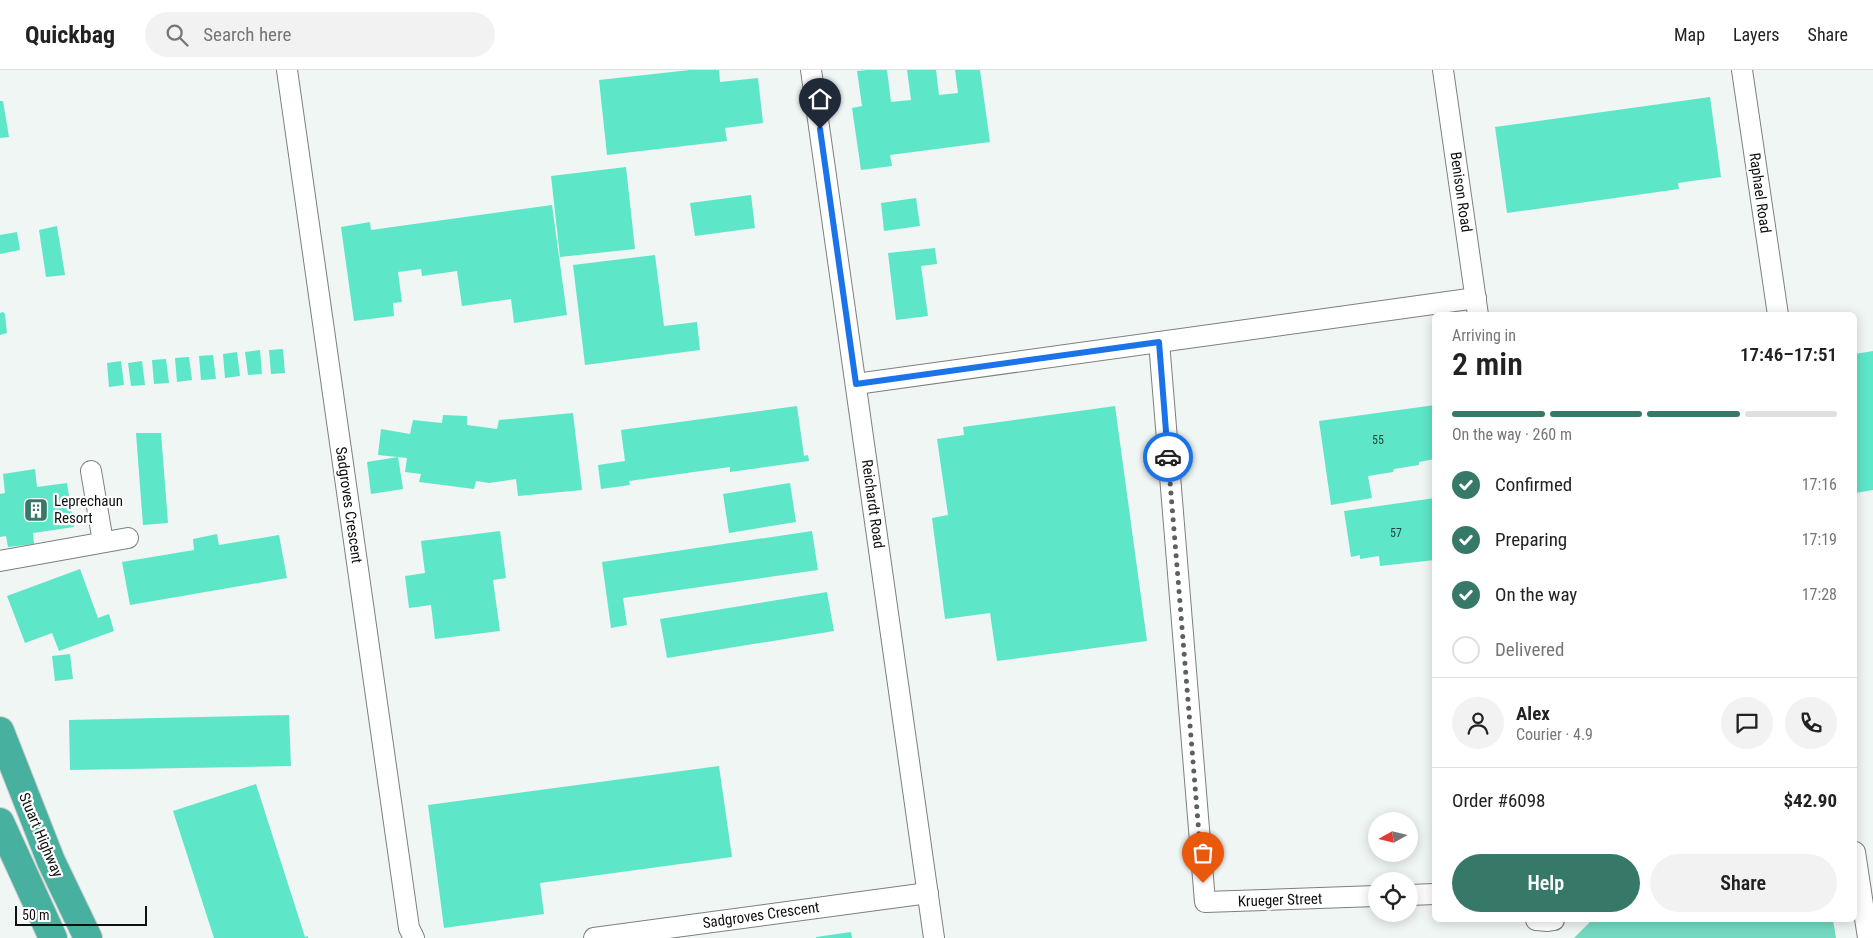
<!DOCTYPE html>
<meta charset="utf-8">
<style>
body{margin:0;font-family:"Roboto Condensed",sans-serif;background:#f2f2f2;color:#222;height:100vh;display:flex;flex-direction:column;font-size:19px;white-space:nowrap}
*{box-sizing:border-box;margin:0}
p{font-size:16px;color:#767676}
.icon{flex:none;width:28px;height:28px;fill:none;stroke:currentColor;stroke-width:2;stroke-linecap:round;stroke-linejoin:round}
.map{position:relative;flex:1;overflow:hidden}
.drawer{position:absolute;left:1432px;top:242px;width:425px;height:610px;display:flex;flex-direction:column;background:#fff;border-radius:8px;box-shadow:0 2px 12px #0003}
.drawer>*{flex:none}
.needle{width:32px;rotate:262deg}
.fabs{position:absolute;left:1368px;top:742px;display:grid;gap:10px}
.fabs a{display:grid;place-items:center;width:50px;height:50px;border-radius:50%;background:#fff;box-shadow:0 2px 12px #0003;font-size:25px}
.scale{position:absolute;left:15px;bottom:12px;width:132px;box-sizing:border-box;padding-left:5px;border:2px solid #0f1010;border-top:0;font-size:14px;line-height:18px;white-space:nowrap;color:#0f1010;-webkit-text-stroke:4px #fff;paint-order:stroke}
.pin{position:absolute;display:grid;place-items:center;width:42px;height:42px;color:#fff;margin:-51px -21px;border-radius:50% 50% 50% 0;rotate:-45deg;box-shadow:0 0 5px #0007}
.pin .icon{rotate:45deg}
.courier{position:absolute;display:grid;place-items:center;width:50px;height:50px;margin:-25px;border:4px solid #1a73e8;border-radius:50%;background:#fff;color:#222;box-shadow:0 1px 6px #0007}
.head em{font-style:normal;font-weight:600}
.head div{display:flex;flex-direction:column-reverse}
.head{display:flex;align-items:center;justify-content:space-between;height:85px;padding:0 20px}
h1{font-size:32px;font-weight:600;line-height:38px}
.bar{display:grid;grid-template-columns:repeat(4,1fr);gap:8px 5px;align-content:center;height:60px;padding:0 20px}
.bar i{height:6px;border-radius:4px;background:#e0e0e0}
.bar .active{background:#377969}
.bar p{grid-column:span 4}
.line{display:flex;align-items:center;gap:12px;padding:0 20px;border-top:1px solid #e0e0e0}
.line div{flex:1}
.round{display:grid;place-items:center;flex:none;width:52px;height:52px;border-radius:26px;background:#f2f2f2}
ol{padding:0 20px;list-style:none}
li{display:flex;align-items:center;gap:15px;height:55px}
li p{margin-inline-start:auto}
li .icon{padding:5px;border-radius:50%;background:#377969;color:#fff;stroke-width:4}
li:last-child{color:#767676}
li i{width:28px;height:28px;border:2px solid #e0e0e0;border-radius:50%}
.primary-button{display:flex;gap:10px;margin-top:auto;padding:10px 20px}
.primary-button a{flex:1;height:58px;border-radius:30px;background:#377969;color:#fff;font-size:20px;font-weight:600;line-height:58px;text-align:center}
.primary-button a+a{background:#f2f2f2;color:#222}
header{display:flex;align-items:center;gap:30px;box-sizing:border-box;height:70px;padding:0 25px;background:#fff;border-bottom:1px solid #e0e0e0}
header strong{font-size:24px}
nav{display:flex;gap:28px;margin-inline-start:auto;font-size:18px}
.search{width:350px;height:45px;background:#f2f2f2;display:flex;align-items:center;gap:12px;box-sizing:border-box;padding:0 18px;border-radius:28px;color:#767676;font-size:19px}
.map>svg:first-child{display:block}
.green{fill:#73d9c0}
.building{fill:#5ee6c8}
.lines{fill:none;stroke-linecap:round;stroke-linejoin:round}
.minor-casing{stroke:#7b807e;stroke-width:22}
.trunk-casing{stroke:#cfcfcf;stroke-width:30}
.minor{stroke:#fff;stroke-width:20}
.trunk{stroke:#48b09e;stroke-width:28}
.done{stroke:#5e6060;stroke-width:5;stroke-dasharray:0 9}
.route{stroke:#1a73e8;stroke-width:6}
.labels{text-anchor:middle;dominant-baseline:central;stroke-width:4.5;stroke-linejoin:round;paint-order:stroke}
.number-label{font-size:12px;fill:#23463e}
.street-label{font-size:15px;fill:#0f1010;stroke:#fff}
.poi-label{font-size:15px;fill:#0f1010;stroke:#fff;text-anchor:start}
</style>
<header>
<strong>Quickbag</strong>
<div class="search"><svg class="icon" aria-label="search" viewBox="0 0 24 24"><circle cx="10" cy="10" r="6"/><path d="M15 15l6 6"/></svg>Search here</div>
<nav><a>Map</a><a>Layers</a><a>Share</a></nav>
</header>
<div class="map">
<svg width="1873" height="868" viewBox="0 0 1873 868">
<rect width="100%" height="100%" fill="#f0f6f4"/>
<polygon class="green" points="1592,850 1833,850 1836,868 1574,868"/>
<g class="building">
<polygon points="690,0 719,0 720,12 758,8 763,53 725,58 727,71 607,85 599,10"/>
<polygon points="867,0 887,0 891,32 911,30 907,0 936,0 939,25 958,23 955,0 980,0 990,72 890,85 892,96 861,100 852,38 862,36 857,1"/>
<polygon points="1710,27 1721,107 1678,113 1679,119 1507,143 1495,57"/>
<polygon points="0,31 3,31 9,67 0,68"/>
<polygon points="626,97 635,179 560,187 551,106"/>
<polygon points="751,125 755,158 695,166 690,133"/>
<polygon points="916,128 920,156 884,161 881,133"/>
<polygon points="552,135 567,245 514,253 511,229 462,236 457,201 422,206 421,199 398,202 402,232 393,233 394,246 354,251 341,157 370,152 371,160"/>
<polygon points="57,156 65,205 46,207 39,160"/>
<polygon points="17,162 20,180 0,184 0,165"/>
<polygon points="935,178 937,194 921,196 928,246 896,250 888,183"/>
<polygon points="655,185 664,256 697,252 700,280 585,295 573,195"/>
<polygon points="3,242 5,244 7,263 0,265 0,243"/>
<polygon points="283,279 285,303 271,304 269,280"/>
<polygon points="260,280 262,304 248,305 245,282"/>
<polygon points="1873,281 1873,420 1855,423 1855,284"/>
<polygon points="237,282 240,306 225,308 223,284"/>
<polygon points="213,285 216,309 201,310 199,286"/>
<polygon points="189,287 192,310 177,312 175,288"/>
<polygon points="166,289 169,313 154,314 152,290"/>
<polygon points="121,291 124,315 109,317 107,293"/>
<polygon points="142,291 145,315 131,316 128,293"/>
<polygon points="1435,335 1435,389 1419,392 1419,395 1394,399 1393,402 1368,406 1372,428 1331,435 1319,351"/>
<polygon points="797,336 804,386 808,385 809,391 730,402 730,397 629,411 630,415 601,419 598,395 625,391 621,360"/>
<polygon points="1115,336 1147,571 997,591 990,543 945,549 932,448 948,445 937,369 964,365 963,357"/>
<polygon points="573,343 582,420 518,426 516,409 489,413 476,411 474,419 419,412 421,404 405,402 407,388 378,385 381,359 410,364 413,350 442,353 443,345 467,346 467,355 497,359 499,350"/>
<polygon points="136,363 161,363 168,453 143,455"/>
<polygon points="398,387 403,419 371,424 367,392"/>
<polygon points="35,399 37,417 67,413 74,457 33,463 34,474 8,477 6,466 0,467 0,424 5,423 3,404"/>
<polygon points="790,413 796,452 729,463 723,424"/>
<polygon points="1435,428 1435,490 1380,496 1379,486 1360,489 1360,485 1351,487 1344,441"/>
<polygon points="500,461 506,508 493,510 500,561 435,569 431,535 409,538 405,506 425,503 421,471"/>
<polygon points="812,461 818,500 623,528 627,555 611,558 602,492"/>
<polygon points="217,464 219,475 279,465 287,508 130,535 122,492 194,480 193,469"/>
<polygon points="80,499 98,548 109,544 114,561 59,581 52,563 25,573 7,526"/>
<polygon points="827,522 834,561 667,588 660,549"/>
<polygon points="70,584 73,609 55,611 52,586"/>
<polygon points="289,645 291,696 70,700 69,650"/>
<polygon points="719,696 732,787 540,813 544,844 444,858 428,735"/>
<polygon points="256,714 305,867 308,866 308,868 214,868 173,741"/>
<polygon points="851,862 852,868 816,868 816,867"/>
</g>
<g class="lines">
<defs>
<g id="minor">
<polyline points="287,0 409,858 414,868"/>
<polyline points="811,0 934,868"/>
<polyline points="1443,0 1478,245"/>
<polyline points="1742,0 1778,245"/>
<polyline points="1159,272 1205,832 1376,826"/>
<polyline points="856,314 1476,228"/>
<polyline points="91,401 103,472"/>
<polyline points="0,491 128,468"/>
<polyline points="1855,782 1868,868"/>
<polyline points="1409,825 1435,824"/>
<polyline points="1536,850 1548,851 1554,850"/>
<polyline points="594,868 928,823"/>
</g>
<g id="trunk">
<polyline points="0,661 51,791 88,868"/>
<polyline points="0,752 53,868"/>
</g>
</defs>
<use href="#minor" class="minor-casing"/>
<use href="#trunk" class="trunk-casing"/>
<use href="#minor" class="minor"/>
<use href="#trunk" class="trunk"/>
</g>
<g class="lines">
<polyline class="done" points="1168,387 1203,813"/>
<polyline class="route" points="820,59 856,314 1159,272 1168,387"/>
</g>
<defs>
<symbol id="building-square" viewBox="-11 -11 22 22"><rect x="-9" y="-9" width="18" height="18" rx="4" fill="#377969" stroke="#fff"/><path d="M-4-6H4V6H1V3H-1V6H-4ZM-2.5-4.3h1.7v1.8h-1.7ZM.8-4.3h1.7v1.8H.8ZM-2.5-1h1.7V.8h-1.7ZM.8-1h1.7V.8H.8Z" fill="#fff"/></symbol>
</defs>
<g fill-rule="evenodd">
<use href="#building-square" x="22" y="426" width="28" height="28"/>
</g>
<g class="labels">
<g class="number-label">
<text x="1378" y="370">55</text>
<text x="1396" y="463">57</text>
</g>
<g class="street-label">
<text transform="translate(1461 122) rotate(82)">Benison Road</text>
<text transform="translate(1760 123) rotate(82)">Raphael Road</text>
<text transform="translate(873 434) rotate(82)">Reichardt Road</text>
<text transform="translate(349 435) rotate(82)">Sadgroves Crescent</text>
<text transform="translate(41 765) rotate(67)">Stuart Highway</text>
<text transform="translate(1280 830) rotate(-2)">Krueger Street</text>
<text transform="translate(761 845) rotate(-8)">Sadgroves Crescent</text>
</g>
<g class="poi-label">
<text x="54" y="431">Leprechaun<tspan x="54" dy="17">Resort</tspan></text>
</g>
</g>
</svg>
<div class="fabs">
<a><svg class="needle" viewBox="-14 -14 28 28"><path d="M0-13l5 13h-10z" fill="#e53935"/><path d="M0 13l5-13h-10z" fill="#767676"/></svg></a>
<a><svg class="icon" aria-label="locate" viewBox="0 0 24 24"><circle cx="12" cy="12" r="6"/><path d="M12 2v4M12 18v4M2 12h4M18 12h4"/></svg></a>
</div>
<div class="scale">50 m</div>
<div class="pin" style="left:1203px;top:813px;background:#ea580c"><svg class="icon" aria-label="bag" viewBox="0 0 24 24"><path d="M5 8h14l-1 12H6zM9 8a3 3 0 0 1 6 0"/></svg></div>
<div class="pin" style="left:820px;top:59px;background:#1f2937"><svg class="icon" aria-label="home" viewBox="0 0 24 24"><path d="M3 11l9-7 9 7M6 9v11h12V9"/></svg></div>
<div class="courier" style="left:1168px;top:387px"><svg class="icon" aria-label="car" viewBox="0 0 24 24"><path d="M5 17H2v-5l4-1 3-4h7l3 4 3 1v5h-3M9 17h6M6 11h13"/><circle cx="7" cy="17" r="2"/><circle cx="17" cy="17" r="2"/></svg></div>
<section class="drawer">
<div class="head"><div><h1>2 min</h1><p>Arriving in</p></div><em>17:46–17:51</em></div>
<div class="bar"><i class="active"></i><i class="active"></i><i class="active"></i><i></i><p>On the way · 260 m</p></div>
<ol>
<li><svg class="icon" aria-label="check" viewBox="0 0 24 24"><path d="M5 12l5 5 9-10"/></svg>Confirmed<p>17:16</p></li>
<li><svg class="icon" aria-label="check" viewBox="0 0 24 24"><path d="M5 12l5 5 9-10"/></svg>Preparing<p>17:19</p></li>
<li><svg class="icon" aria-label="check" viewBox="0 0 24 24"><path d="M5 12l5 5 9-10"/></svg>On the way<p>17:28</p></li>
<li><i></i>Delivered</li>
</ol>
<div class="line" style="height:90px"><a class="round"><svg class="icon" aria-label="person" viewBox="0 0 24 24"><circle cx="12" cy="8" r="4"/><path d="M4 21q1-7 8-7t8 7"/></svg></a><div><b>Alex</b><p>Courier · 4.9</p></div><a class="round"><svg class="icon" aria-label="chat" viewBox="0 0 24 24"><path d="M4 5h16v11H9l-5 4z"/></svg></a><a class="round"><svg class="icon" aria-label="phone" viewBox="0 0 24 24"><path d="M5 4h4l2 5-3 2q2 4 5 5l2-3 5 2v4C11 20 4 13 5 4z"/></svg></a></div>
<div class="line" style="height:65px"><div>Order #6098</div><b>$42.90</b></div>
<div class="primary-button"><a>Help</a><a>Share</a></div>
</section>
</div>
